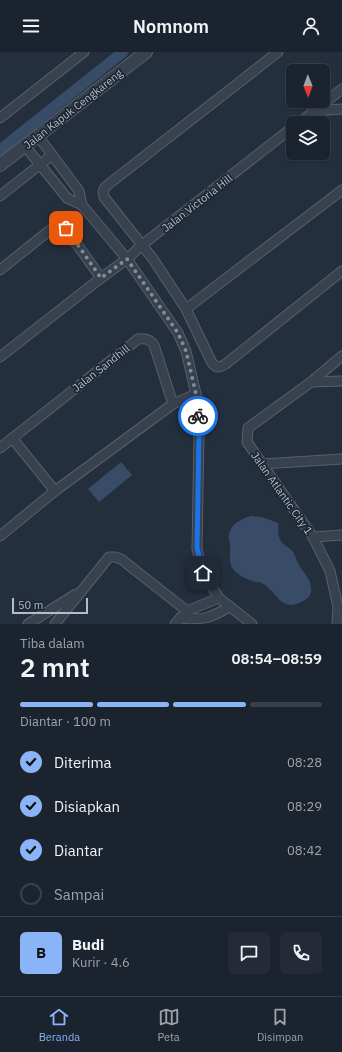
<!DOCTYPE html>
<html lang="id">
<meta charset="utf-8">
<style>
body{margin:0;font-family:"IBM Plex Sans",sans-serif;background:#242b36;color:#f1f3f6;height:100vh;display:flex;flex-direction:column;font-size:15px;white-space:nowrap}
*{box-sizing:border-box;margin:0}
p{font-size:13px;color:#a0a4aa}
.icon{flex:none;width:22px;height:22px;fill:none;stroke:currentColor;stroke-width:2;stroke-linecap:round;stroke-linejoin:round}
.map{position:relative;height:572px;overflow:hidden}
.details{display:flex;flex-direction:column;background:#1b232e;flex:1}
.details>*{flex:none}
.needle{width:26px;rotate:179deg}
.buttons{position:absolute;left:286px;top:12px;display:grid;gap:8px}
.buttons a{display:grid;place-items:center;width:44px;height:44px;border-radius:6px;background:#1b232e;box-shadow:0 1px 3px #0004,0 0 0 1px #39404a;font-size:20px}
.scale{position:absolute;left:12px;bottom:10px;width:76px;box-sizing:border-box;padding-left:4px;border:2px solid #b4bcc9;border-top:0;font-size:11px;line-height:14px;white-space:nowrap;color:#b4bcc9;-webkit-text-stroke:3px #1d2633;paint-order:stroke}
.pin{position:absolute;display:grid;place-items:center;width:34px;height:34px;color:#fff;margin:-17px;border-radius:8px;box-shadow:0 2px 6px #0006}
.courier{position:absolute;display:grid;place-items:center;width:40px;height:40px;margin:-20px;border:3px solid #1a73e8;border-radius:50%;background:#fff;color:#222;box-shadow:0 1px 5px #0007}
.overview em{font-style:normal;font-weight:600}
.overview div{display:flex;flex-direction:column-reverse}
.overview{display:flex;align-items:center;justify-content:space-between;height:68px;padding:0 20px}
h1{font-size:26px;font-weight:600;line-height:30px}
.bar{display:grid;grid-template-columns:repeat(4,1fr);gap:6px 4px;align-content:center;height:48px;padding:0 20px}
.bar i{height:5px;border-radius:3px;background:#39404a}
.bar .current{background:#8ab4f8}
.bar p{grid-column:span 4}
.line{display:flex;align-items:center;gap:10px;padding:0 20px;border-top:1px solid #39404a}
.line div{flex:1}
.round{display:grid;place-items:center;flex:none;width:42px;height:42px;border-radius:6px;background:#242b36}
ol{padding:0 20px;list-style:none}
li{display:flex;align-items:center;gap:12px;height:44px}
li p{margin-inline-start:auto}
li .icon{padding:4px;border-radius:50%;background:#8ab4f8;color:#111;stroke-width:4}
li:last-child{color:#a0a4aa}
li i{width:22px;height:22px;border:2px solid #39404a;border-radius:50%}
header{display:flex;justify-content:space-between;align-items:center;height:52px;padding:0 20px;background:#1b232e;font-size:18px;font-weight:600}
.tab-bar{display:flex;justify-content:space-around;align-items:center;height:56px;border-top:1px solid #39404a;background:#1b232e;font-size:11px;color:#a0a4aa}
.tab-bar a{display:grid;justify-items:center;gap:2px}
.tab-bar .current{color:#8ab4f8}
.map>svg:first-child{display:block}
.water{fill:#394c67}
.lines{fill:none;stroke-linecap:round;stroke-linejoin:round}
.canal{stroke:#394c67;stroke-width:11}
.minor-casing{stroke:#565f6c;stroke-width:11}
.tertiary-casing{stroke:#565f6c;stroke-width:14}
.minor{stroke:#38414e;stroke-width:9}
.tertiary{stroke:#38414e;stroke-width:12}
.done{stroke:#828b98;stroke-width:4;stroke-dasharray:0 7.2}
.route{stroke:#1a73e8;stroke-width:5}
.labels{text-anchor:middle;dominant-baseline:central;stroke-width:3.5;stroke-linejoin:round;paint-order:stroke}
.street-label{font-size:11px;fill:#b4bcc9;stroke:#1d2633}
</style>
<header><svg class="icon" aria-label="menu" viewBox="0 0 24 24"><path d="M4 6h16M4 12h16M4 18h16"/></svg>Nomnom<svg class="icon" aria-label="person" viewBox="0 0 24 24"><circle cx="12" cy="8" r="4"/><path d="M4 21q1-7 8-7t8 7"/></svg></header>
<div class="map">
<svg width="342" height="572" viewBox="0 0 342 572">
<rect width="100%" height="100%" fill="#242f3e"/>
<g class="water">
<polygon points="121,410 132,423 99,450 88,437"/>
<path d="M251 464 262 465 278 471C279 477 277 482 280 488 284 494 289 495 293 500 296 504 296 508 298 511 302 520 310 525 311 535 312 542 309 546 303 549 281 562 278 540 263 532 261 530 258 530 255 530 248 528 235 522 232 515 229 510 230 503 230 497 231 492 228 487 229 482 231 471 242 467 251 464Z"/>
</g>
<g class="lines">
<polyline class="canal" points="0,98 123,0"/>
<defs>
<g id="minor">
<path d="M278 0 105 135 103 140 104 145 153 207 186 257 212 311C217 317 222 315 227 311L342 219"/>
<polyline points="313,59 342,57"/>
<polyline points="0,66 84,0"/>
<polyline points="299,71 342,37"/>
<polyline points="38,84 79,139 82,153 127,207 178,281 186,299 196,342 199,381 197,497 203,521 219,546 252,572"/>
<polyline points="25,94 67,146 82,153"/>
<polyline points="0,144 52,103"/>
<polyline points="0,218 55,174 61,174 66,177 101,226"/>
<polyline points="186,257 342,138"/>
<polyline points="0,305 101,226 127,207 142,193 293,75"/>
<polyline points="311,330 342,329"/>
<polyline points="12,386 55,439"/>
<path d="M0 396 138 287C145 286 150 287 154 293L173 352"/>
<polyline points="262,412 342,407"/>
<polyline points="0,484 55,439 173,352 196,342"/>
<polyline points="313,485 342,483"/>
<path d="M180 566C203 568 209 567 229 555"/>
<polyline points="28,572 76,542"/>
<polyline points="55,572 109,505 115,505 121,507 187,559 190,567"/>
<polyline points="175,572 187,559 219,546"/>
<polyline points="337,572 338,555 330,519 313,485 247,390 248,376 311,330 342,304"/>
</g>
<polyline id="tertiary" points="0,113 146,0"/>
</defs>
<use href="#minor" class="minor-casing"/>
<use href="#tertiary" class="tertiary-casing"/>
<use href="#minor" class="minor"/>
<use href="#tertiary" class="tertiary"/>
</g>
<g class="lines">
<polyline class="done" points="66,176 101,226 127,207 178,281 186,299 196,342 198,364"/>
<polyline class="route" points="198,364 199,381 197,496 203,521"/>
</g>
<g class="labels">
<g class="street-label">
<text transform="translate(73 57) rotate(-38)">Jalan Kapuk Cengkareng</text>
<text transform="translate(197 151) rotate(-38)">Jalan Victoria Hill</text>
<text transform="translate(101 316) rotate(-38)">Jalan Sandhill</text>
<text transform="translate(282 441) rotate(55)">Jalan Atlantic City 1</text>
</g>
</g>
</svg>
<div class="buttons">
<a><svg class="needle" viewBox="-14 -14 28 28"><path d="M0-13l5 13h-10z" fill="#e53935"/><path d="M0 13l5-13h-10z" fill="#a0a4aa"/></svg></a>
<a><svg class="icon" aria-label="layers" viewBox="0 0 24 24"><path d="M12 4l9 5-9 5-9-5zM3 14l9 5 9-5"/></svg></a>
</div>
<div class="scale">50 m</div>
<div class="pin" style="left:66px;top:176px;background:#ea580c"><svg class="icon" aria-label="bag" viewBox="0 0 24 24"><path d="M5 8h14l-1 12H6zM9 8a3 3 0 0 1 6 0"/></svg></div>
<div class="pin" style="left:203px;top:521px;background:#1f2937"><svg class="icon" aria-label="home" viewBox="0 0 24 24"><path d="M3 11l9-7 9 7M6 9v11h12V9"/></svg></div>
<div class="courier" style="left:198px;top:364px"><svg class="icon" aria-label="bike" viewBox="0 0 24 24"><circle cx="6" cy="16" r="4"/><circle cx="18" cy="16" r="4"/><path d="M6 16l4-8h5l3 8M10 8l3 8H6M13 5h3"/></svg></div>
</div>
<section class="details">
<div class="overview"><div><h1>2 mnt</h1><p>Tiba dalam</p></div><em>08:54–08:59</em></div>
<div class="bar"><i class="current"></i><i class="current"></i><i class="current"></i><i></i><p>Diantar · 100 m</p></div>
<ol>
<li><svg class="icon" aria-label="check" viewBox="0 0 24 24"><path d="M5 12l5 5 9-10"/></svg>Diterima<p>08:28</p></li>
<li><svg class="icon" aria-label="check" viewBox="0 0 24 24"><path d="M5 12l5 5 9-10"/></svg>Disiapkan<p>08:29</p></li>
<li><svg class="icon" aria-label="check" viewBox="0 0 24 24"><path d="M5 12l5 5 9-10"/></svg>Diantar<p>08:42</p></li>
<li><i></i>Sampai</li>
</ol>
<div class="line" style="height:72px"><b class="round" style="background:#8ab4f8;color:#111">B</b><div><b>Budi</b><p>Kurir · 4.6</p></div><a class="round"><svg class="icon" aria-label="chat" viewBox="0 0 24 24"><path d="M4 5h16v11H9l-5 4z"/></svg></a><a class="round"><svg class="icon" aria-label="phone" viewBox="0 0 24 24"><path d="M5 4h4l2 5-3 2q2 4 5 5l2-3 5 2v4C11 20 4 13 5 4z"/></svg></a></div>
</section>
<nav class="tab-bar">
<a class="current"><svg class="icon" aria-label="home" viewBox="0 0 24 24"><path d="M3 11l9-7 9 7M6 9v11h12V9"/></svg>Beranda</a>
<a><svg class="icon" aria-label="map" viewBox="0 0 24 24"><path d="M3 6l6-2 6 2 6-2v14l-6 2-6-2-6 2zM9 4v14M15 6v14"/></svg>Peta</a>
<a><svg class="icon" aria-label="saved" viewBox="0 0 24 24"><path d="M7 4h10v16l-5-4-5 4z"/></svg>Disimpan</a>
</nav>
